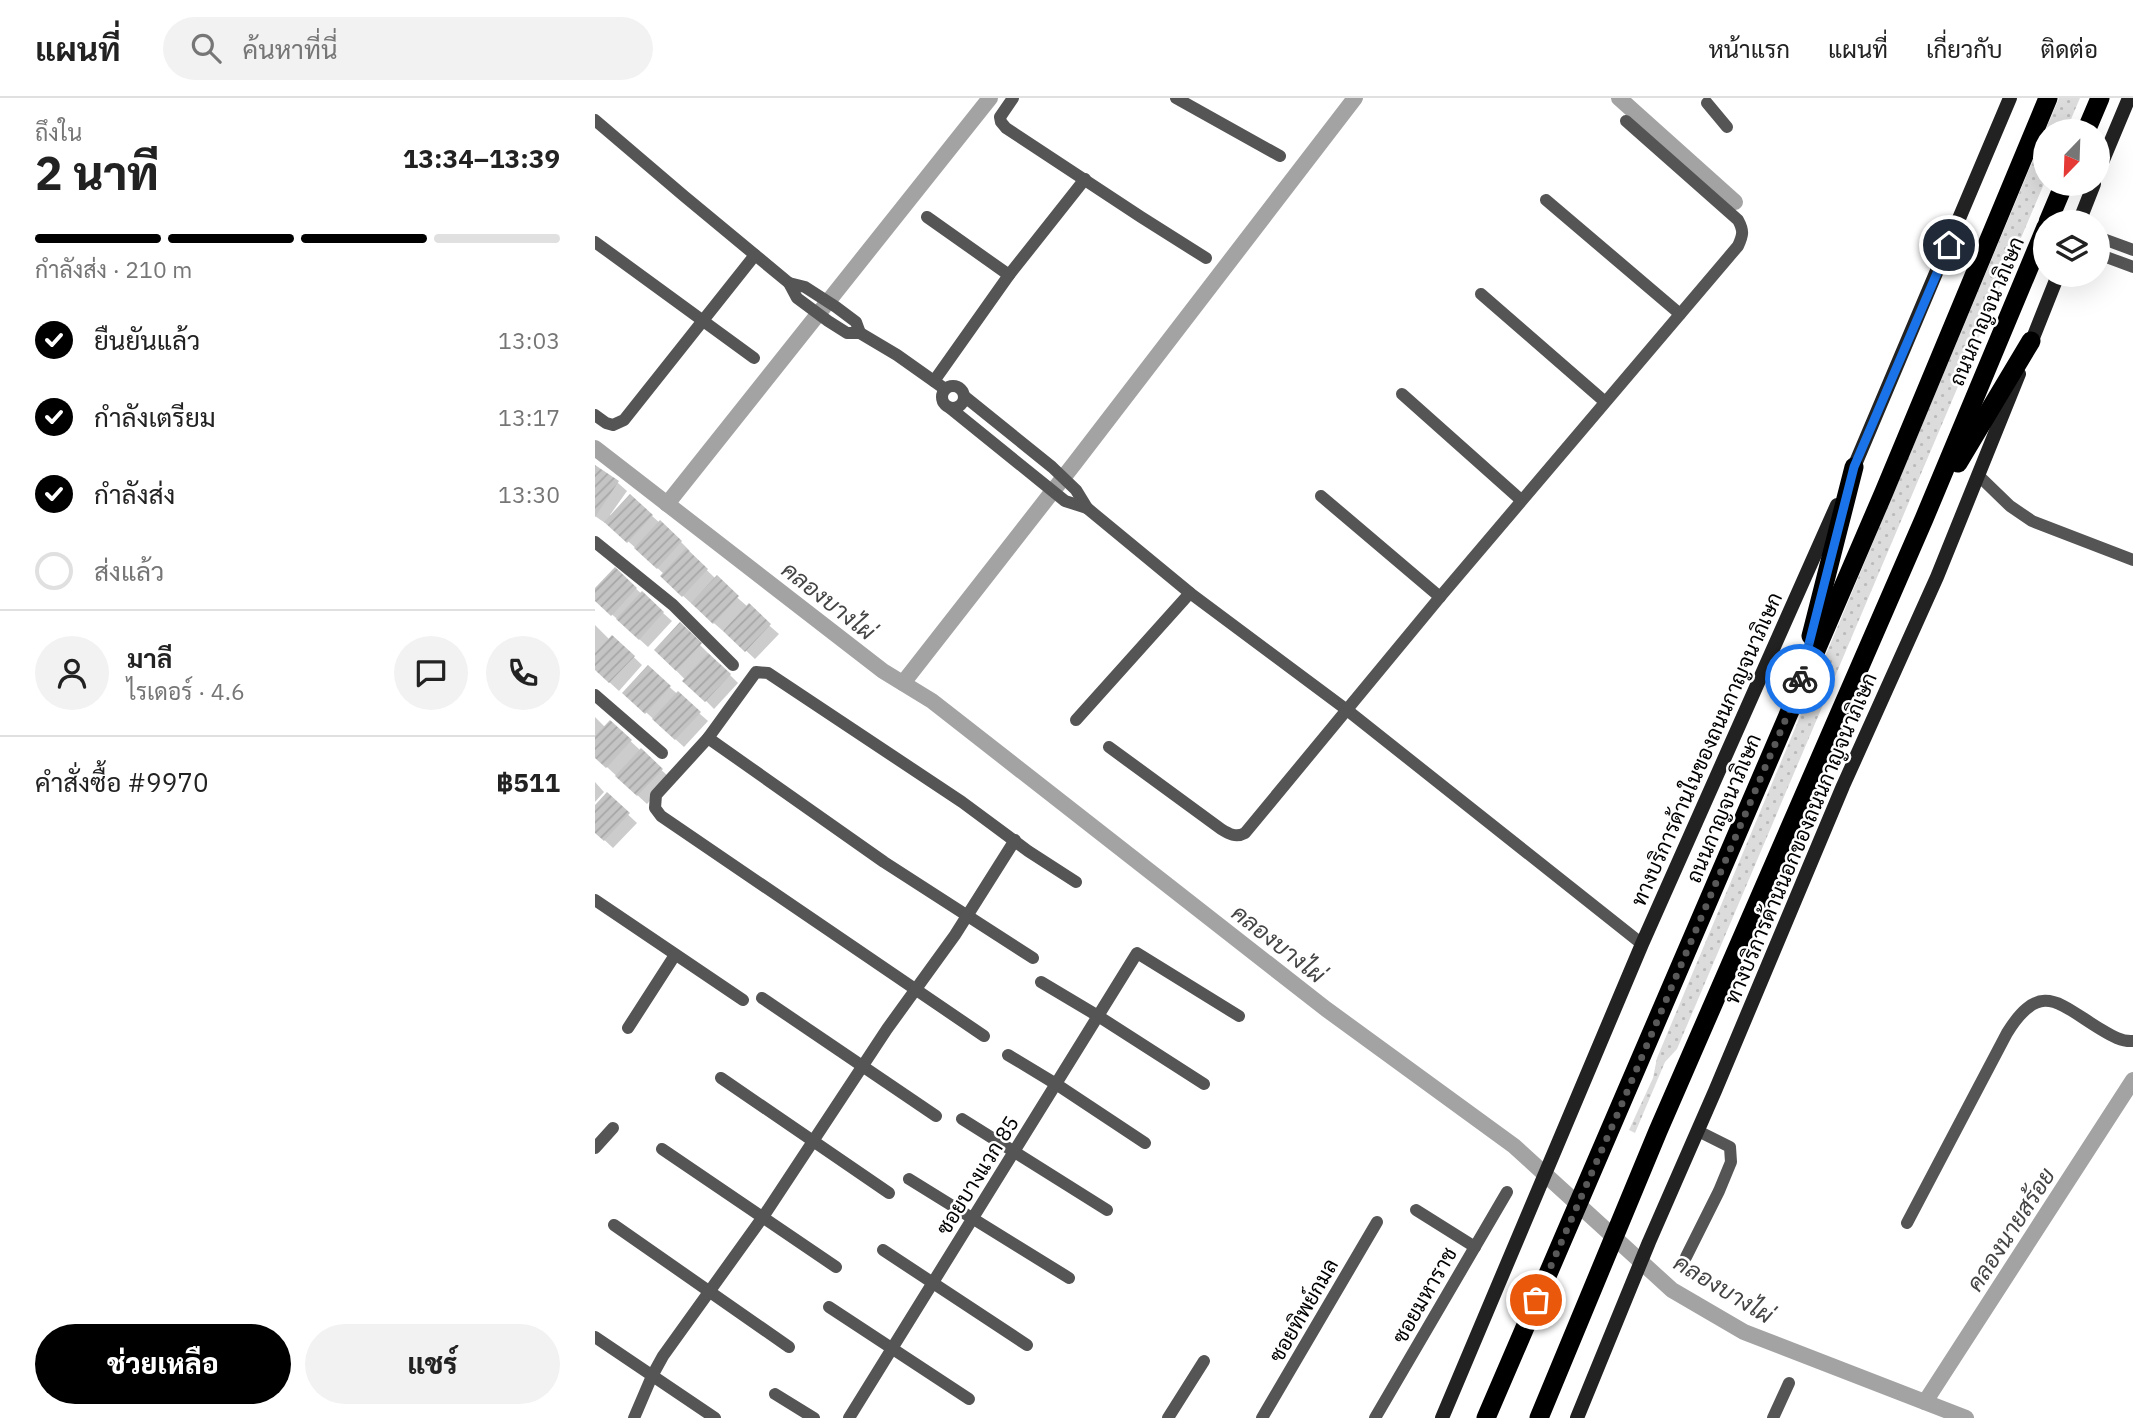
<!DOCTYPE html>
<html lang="th">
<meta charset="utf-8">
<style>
body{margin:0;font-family:"IBM Plex Sans",Sarabun,sans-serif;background:#f2f2f2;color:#222;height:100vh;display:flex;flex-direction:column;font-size:26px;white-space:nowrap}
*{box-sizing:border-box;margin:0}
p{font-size:23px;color:#767676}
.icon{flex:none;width:38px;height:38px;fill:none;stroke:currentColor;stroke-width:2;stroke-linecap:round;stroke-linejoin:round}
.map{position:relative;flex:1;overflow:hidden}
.panel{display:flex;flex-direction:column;background:#fff;width:595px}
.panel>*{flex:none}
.needle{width:46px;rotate:203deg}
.buttons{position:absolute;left:1438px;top:21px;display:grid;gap:14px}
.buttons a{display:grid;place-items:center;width:77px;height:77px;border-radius:50%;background:#fff;box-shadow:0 7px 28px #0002;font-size:35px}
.pin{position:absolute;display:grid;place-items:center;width:60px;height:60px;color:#fff;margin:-30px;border:4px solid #fff;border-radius:50%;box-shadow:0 2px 7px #0007}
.courier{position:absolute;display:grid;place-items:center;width:70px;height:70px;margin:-35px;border:5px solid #1a73e8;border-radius:50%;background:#fff;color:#222;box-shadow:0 2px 9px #0007}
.head em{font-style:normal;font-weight:800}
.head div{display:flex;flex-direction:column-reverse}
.head{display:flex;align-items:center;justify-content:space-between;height:119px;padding:0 35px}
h1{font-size:46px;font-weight:800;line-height:52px}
.bar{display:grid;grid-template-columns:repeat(4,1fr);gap:10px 7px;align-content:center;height:84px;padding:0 35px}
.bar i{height:9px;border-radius:5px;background:#e0e0e0}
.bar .active{background:#000}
.bar p{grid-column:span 4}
.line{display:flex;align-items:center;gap:18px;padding:0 35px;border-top:2px solid #e0e0e0}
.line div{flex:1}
.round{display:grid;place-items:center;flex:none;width:74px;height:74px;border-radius:37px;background:#f2f2f2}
ol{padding:0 35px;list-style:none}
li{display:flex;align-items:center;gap:21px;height:77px}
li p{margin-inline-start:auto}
li .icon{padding:7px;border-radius:50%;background:#000;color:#fff;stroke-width:4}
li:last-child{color:#767676}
li i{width:38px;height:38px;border:4px solid #e0e0e0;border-radius:50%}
.action{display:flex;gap:14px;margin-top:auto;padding:14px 35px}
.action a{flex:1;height:80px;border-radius:42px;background:#000;color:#fff;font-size:28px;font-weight:800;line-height:80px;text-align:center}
.action a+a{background:#f2f2f2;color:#222}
header{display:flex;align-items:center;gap:42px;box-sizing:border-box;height:98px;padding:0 35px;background:#fff;border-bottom:2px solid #e0e0e0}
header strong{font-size:33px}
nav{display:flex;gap:38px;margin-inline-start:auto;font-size:24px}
.search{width:490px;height:63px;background:#f2f2f2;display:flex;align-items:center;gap:18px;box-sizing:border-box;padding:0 24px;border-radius:38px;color:#767676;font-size:26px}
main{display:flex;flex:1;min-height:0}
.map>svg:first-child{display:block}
.grass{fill:url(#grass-dots)}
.shadow{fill:#0003}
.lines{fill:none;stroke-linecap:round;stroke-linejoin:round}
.canal{stroke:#a3a3a3;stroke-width:16}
.building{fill:url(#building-hatch)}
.minor{stroke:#555;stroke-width:12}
.secondary{stroke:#222;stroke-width:14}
.trunk{stroke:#000;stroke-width:19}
.done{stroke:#595959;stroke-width:7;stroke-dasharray:0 12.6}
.route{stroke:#1a73e8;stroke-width:9}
.labels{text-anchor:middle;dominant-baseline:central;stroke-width:5;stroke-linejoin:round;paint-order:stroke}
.street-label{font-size:21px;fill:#000;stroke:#fff}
.water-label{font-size:23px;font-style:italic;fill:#444;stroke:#fff}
</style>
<header>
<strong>แผนที่</strong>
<div class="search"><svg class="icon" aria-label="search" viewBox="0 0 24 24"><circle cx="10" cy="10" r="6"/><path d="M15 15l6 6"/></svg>ค้นหาที่นี่</div>
<nav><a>หน้าแรก</a><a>แผนที่</a><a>เกี่ยวกับ</a><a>ติดต่อ</a></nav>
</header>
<main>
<section class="panel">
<div class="head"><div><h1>2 นาที</h1><p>ถึงใน</p></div><em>13:34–13:39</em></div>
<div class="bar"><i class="active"></i><i class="active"></i><i class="active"></i><i></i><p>กำลังส่ง · 210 m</p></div>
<ol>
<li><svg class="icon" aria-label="check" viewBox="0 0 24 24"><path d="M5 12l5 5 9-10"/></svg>ยืนยันแล้ว<p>13:03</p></li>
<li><svg class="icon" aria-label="check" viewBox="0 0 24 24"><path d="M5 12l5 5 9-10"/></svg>กำลังเตรียม<p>13:17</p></li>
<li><svg class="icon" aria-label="check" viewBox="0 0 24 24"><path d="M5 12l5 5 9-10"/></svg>กำลังส่ง<p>13:30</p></li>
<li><i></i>ส่งแล้ว</li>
</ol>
<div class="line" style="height:126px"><a class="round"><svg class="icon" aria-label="person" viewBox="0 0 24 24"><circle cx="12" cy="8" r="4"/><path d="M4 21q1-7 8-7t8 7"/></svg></a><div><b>มาลี</b><p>ไรเดอร์ · 4.6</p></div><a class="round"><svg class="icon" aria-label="chat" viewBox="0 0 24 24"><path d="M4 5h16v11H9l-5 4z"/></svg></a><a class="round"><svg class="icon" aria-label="phone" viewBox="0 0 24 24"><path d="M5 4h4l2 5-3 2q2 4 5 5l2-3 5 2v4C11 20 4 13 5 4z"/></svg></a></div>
<div class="line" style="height:91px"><div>คำสั่งซื้อ #9970</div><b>฿511</b></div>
<div class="action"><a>ช่วยเหลือ</a><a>แชร์</a></div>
</section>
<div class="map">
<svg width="1538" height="1320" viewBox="0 0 1538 1320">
<defs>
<pattern id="grass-dots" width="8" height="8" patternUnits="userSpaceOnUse" patternTransform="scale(1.75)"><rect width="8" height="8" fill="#dcdcdc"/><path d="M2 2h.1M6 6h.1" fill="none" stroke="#bbb" stroke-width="1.8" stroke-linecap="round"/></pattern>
<pattern id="building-hatch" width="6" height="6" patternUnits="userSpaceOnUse" patternTransform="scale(1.75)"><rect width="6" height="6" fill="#c4c4c4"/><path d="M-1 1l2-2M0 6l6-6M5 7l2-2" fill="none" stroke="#a7a7a7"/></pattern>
</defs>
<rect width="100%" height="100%" fill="#fff"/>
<polygon class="grass" points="1464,0 1485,0 1471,33 1451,33 1451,81 1082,951 1070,964 1040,1035 1034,1032 1058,980 1062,960"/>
<g class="shadow">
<polygon points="0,369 23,385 32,393 15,417 17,419 36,399 86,444 95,453 93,454 121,481 184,536 160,561 129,532 128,533 97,506 76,487 69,476 11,423 10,425 0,418"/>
<polygon points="20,472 77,523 53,549 0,501 0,493"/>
<polygon points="0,527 15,542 18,539 47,567 24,593 0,571"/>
<polygon points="85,527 143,585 119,611 61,552"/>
<polygon points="53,570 113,623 89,649 30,595"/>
<polygon points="0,619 10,629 15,624 75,680 52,706 0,658"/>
<polygon points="0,684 9,694 0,704"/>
<polygon points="12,697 42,725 18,750 0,733 0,710"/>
</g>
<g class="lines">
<g class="canal">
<polyline points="1024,0 1140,104"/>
<polyline points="0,350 288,573 337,603 731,911 919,1048 1077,1192 1149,1234 1371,1320"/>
<polyline points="72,406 395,0"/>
<polyline points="308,585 479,366 760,0"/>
<polyline points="1330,1304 1538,982"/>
</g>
</g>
<g class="building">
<polygon points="0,367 24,383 0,419"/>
<polygon points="35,396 58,417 32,445 9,424"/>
<polygon points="65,422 87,443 62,471 39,450"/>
<polygon points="91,450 113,471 87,499 65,478"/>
<polygon points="20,469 42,490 16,518 0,503 0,490"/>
<polygon points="122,477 144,498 118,526 96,505"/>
<polygon points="47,493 69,514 44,542 21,521"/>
<polygon points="154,505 176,526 150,554 128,533"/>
<polygon points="85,524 107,545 81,573 59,552"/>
<polygon points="17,537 40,558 14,585 0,572 0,555"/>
<polygon points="113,555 136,576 110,604 87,583"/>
<polygon points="53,567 76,588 50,616 27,595"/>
<polygon points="83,593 106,614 80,642 57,621"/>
<polygon points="15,622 37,642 11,670 0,660 0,638"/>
<polygon points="46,650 68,671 42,698 20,678"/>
<polygon points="12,694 35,715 9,743 0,735 0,707"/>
</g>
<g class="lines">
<g class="minor">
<polyline points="418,0 405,19 406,24 411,30 546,119 611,160"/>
<polyline points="581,0 685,58"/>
<polyline points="1112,5 1132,29"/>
<polyline points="0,22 89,98 194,185 202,200 233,223 252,235 265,235 302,257 350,291"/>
<polyline points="951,102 1085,216"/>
<polyline points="332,119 414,177"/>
<polyline points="1503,139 1538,152"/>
<polyline points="0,144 159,260"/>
<polyline points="1503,156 1538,169"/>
<polyline points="194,185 210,189 241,209 261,224 265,235"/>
<polyline points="886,196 1009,303"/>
<polyline points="339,283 414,177 490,81"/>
<circle cx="358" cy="299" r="11"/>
<polyline points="807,296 926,402"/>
<polyline points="369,298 457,369 481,392 492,410 595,495 752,612 1047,846"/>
<polyline points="355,310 470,403 492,410"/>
<polyline points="0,317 11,325 18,327 29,322 160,157"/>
<polyline points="1384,378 1415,408 1437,423 1538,462"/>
<polyline points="726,398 845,499"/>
<polyline points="0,444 78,507 138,567"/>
<polyline points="0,597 67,655"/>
<polyline points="481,622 595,495"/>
<polyline points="113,640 289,764 438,860"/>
<path d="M514 649 626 731C634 736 641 740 650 735L845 499 1143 148C1148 137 1149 133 1143 122L1031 23"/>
<polyline points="0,802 148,902"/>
<polyline points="446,884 503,918 609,986"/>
<polyline points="167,900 341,1018"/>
<polyline points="33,930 80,857"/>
<polyline points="389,938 66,718 60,710 61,697 113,640 161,574 173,575 367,704 433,753 481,784"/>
<polyline points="413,957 461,986 550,1045"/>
<polyline points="126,980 294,1095"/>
<polyline points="367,1021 512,1112"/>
<polyline points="0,1050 18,1030"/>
<polyline points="67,1051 241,1169"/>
<polyline points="314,1081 474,1180"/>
<polyline points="821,1112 880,1149"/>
<path d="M1312 1125 1412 935C1446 880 1465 907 1507 932 1517 938 1527 944 1538 943"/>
<polyline points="19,1127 194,1249"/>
<polyline points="288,1152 432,1247"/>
<polyline points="1091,1159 1124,1093 1136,1064 1135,1049 1103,1033"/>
<polyline points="234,1209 374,1301"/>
<polyline points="0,1239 120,1320"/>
<polyline points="180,1296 219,1320"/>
<polyline points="39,1320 57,1278 68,1258 170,1116 292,931 360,837 420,742"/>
<polyline points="254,1320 542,855 644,918"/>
<polyline points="573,1320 609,1263"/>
<polyline points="667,1320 782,1124"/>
<polyline points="780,1320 912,1094"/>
<polyline points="1178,1320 1194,1285"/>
</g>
<g class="secondary">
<polyline points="1503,74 1534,0"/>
<polyline points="1484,124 1499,86"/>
<polyline points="1434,250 1463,177"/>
<polyline points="1256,376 1415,0"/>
<polyline points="847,1320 1047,846 1242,407"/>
<polyline points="982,1320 1054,1144 1120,993 1248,688 1342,479 1424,276"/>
</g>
<g class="trunk">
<polyline points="1491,33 1505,0"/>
<polyline points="1453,124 1469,86"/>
<polyline points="1363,365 1436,243"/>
<polyline points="1216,538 1259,369"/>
<polyline points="891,1320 1289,394 1453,0"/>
<polyline points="944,1320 1063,1033 1329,421 1451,129"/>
</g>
</g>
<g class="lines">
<polyline class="done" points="941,1202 1023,1015 1201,597 1205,581"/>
<polyline class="route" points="1205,581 1259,369 1354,147"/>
</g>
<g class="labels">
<g class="street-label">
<text transform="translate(1391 213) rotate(-67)">ถนนกาญจนาภิเษก</text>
<text transform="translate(1111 651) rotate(-66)">ทางบริการด้านในของถนนกาญจนาภิเษก</text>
<text transform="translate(1128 710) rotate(-67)">ถนนกาญจนาภิเษก</text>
<text transform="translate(1205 740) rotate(-67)">ทางบริการด้านนอกของถนนกาญจนาภิเษก</text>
<text transform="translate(382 1077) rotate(-58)">ซอยบางแวก 85</text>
<text transform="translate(829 1197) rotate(-60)">ซอยมหาราช</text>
<text transform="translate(708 1212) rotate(-60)">ซอยทิพย์กมล</text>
</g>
<g class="water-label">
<text transform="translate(234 502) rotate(38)">คลองบางไผ่</text>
<text transform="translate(684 845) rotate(38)">คลองบางไผ่</text>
<text transform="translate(1415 1131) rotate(-57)">คลองนายสร้อย</text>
<text transform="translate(1129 1190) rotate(31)">คลองบางไผ่</text>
</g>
</g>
</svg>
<div class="buttons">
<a><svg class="needle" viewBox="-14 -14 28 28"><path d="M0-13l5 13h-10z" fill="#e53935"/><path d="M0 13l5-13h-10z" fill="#767676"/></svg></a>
<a><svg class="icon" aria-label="layers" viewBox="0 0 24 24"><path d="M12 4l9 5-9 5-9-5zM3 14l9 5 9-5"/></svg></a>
</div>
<div class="pin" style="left:941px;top:1202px;background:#ea580c"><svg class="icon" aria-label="bag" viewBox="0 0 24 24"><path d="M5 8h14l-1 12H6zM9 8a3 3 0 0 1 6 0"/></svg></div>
<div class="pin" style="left:1354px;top:147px;background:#1f2937"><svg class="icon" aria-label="home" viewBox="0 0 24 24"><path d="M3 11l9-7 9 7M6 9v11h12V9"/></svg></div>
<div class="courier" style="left:1205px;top:581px"><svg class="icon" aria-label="bike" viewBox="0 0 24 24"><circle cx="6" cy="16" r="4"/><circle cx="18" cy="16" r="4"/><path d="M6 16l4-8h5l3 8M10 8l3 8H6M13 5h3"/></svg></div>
</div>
</main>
